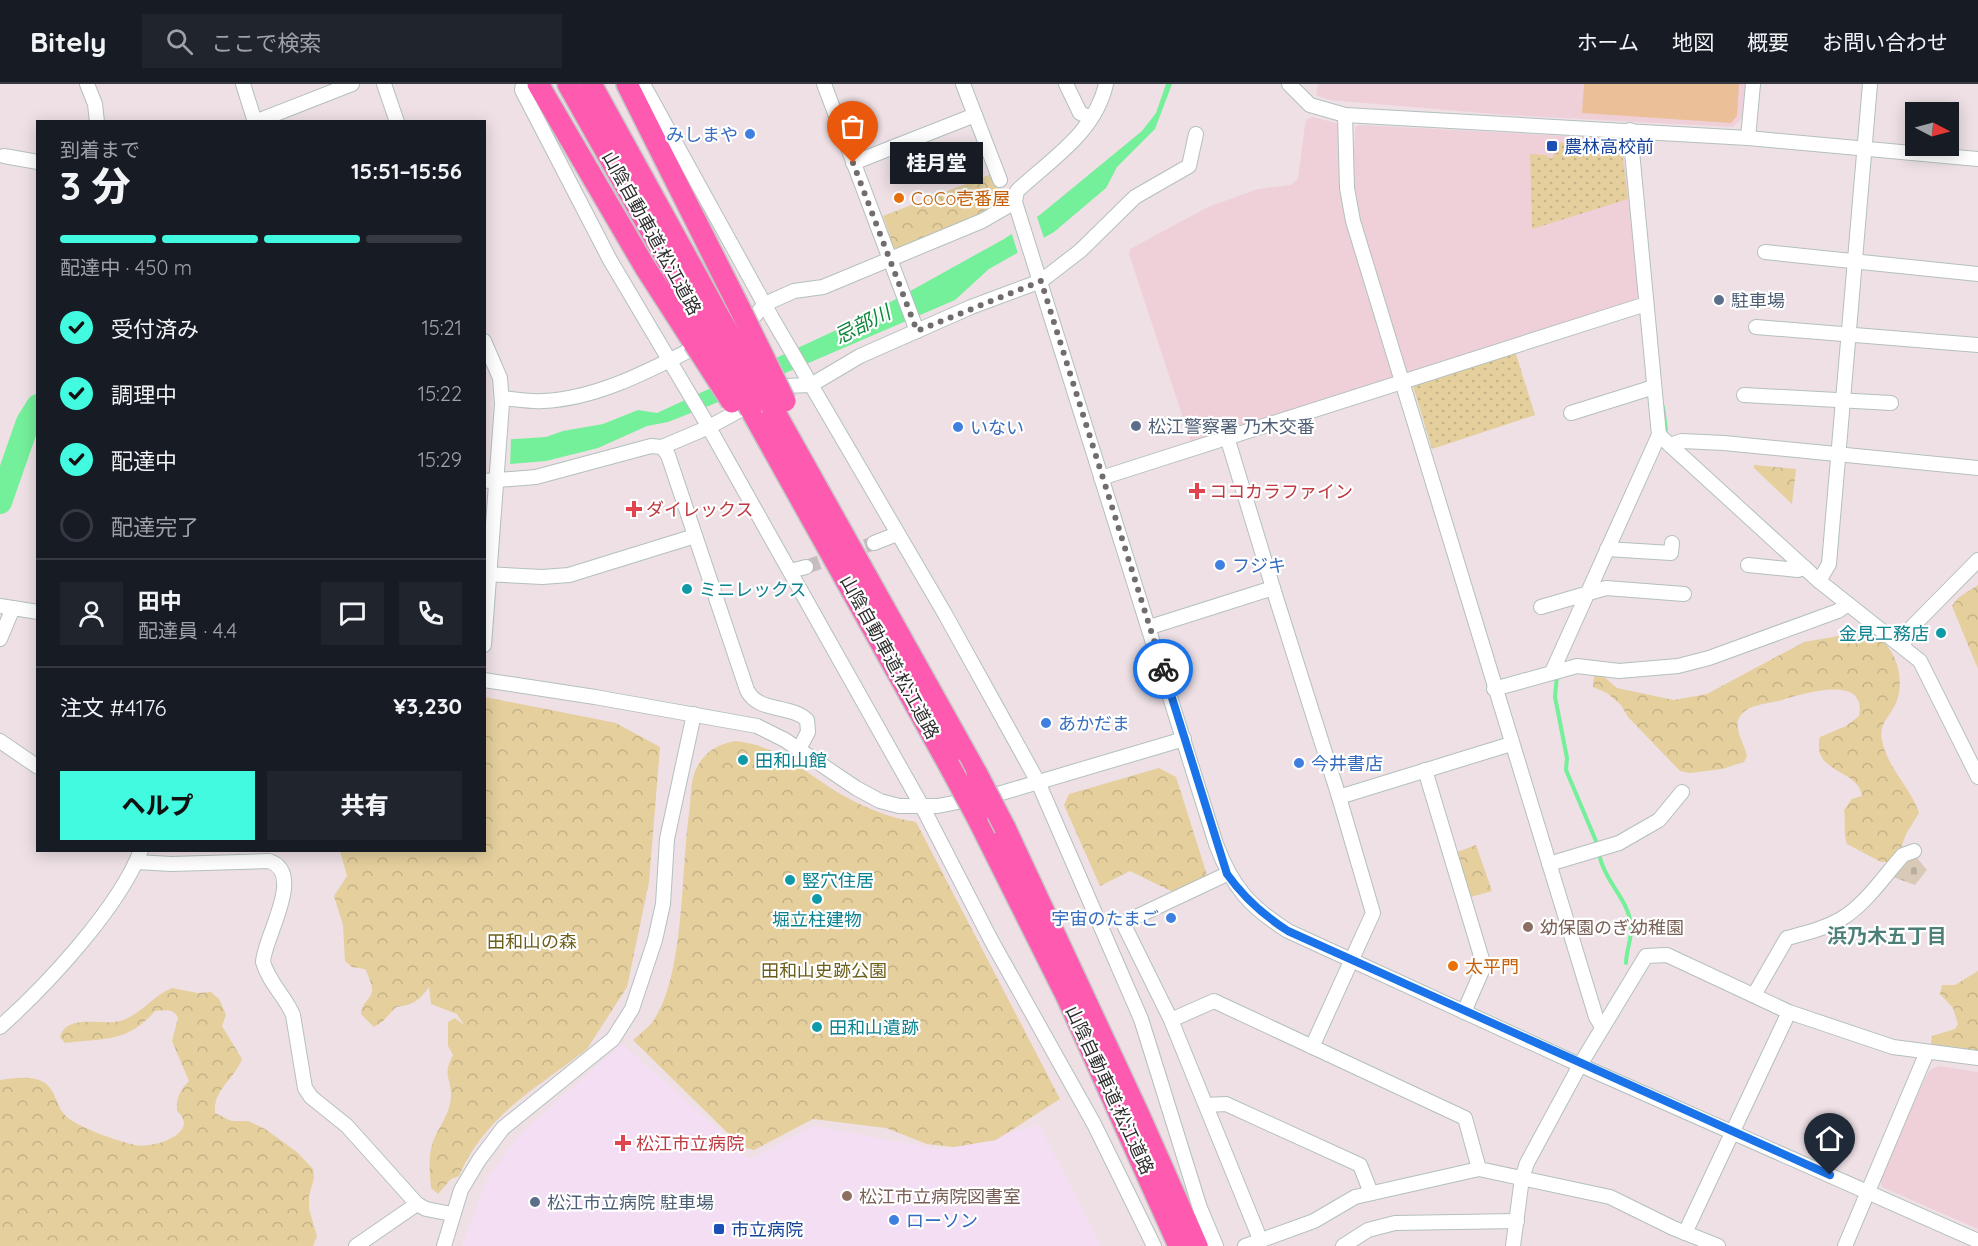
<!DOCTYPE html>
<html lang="ja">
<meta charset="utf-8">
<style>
body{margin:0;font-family:Quicksand,"Noto Sans JP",sans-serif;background:#20242c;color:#f1f3f6;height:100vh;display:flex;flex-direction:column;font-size:22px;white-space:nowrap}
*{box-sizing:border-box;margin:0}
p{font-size:20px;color:#9ea1a6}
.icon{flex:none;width:33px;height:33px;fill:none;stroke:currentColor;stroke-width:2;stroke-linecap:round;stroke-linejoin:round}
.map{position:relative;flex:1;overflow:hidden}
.details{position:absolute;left:36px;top:36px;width:450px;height:732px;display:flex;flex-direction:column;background:#171b24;border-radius:0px;box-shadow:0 3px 15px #0003}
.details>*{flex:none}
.needle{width:39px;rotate:96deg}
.tools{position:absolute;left:1905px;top:18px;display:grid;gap:12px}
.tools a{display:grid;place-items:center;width:54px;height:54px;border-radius:0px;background:#171b24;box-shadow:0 3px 15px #0003;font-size:30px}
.pin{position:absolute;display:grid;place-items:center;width:51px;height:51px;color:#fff;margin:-62px -26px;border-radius:50% 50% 50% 0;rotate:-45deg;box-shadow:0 0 6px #0007}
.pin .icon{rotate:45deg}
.courier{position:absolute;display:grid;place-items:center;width:60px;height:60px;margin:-30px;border:4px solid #1a73e8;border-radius:50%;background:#fff;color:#222;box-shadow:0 2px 8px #0007}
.bubble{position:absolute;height:42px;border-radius:0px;background:#171b24;box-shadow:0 3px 15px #0003;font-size:20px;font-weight:800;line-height:42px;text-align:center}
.headline em{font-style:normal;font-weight:800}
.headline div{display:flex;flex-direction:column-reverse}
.headline{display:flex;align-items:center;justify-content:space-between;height:102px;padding:0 24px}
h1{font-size:39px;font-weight:800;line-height:45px}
.bar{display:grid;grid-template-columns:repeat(4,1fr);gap:9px 6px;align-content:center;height:72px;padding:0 24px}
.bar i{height:8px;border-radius:4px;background:#363941}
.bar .selected{background:#41fae0}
.bar p{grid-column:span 4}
.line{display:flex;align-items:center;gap:15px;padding:0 24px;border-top:2px solid #363941}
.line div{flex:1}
.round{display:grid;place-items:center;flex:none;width:63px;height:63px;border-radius:0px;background:#20242c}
ol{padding:0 24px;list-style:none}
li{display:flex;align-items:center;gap:18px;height:66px}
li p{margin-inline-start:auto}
li .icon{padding:6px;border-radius:50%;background:#41fae0;color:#111;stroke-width:4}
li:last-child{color:#9ea1a6}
li i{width:33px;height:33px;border:3px solid #363941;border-radius:50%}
.primary-button{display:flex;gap:12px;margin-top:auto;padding:12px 24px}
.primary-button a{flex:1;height:69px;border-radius:0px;background:#41fae0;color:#111;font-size:24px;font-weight:800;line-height:69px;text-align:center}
.primary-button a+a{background:#20242c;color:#f1f3f6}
header{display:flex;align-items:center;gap:36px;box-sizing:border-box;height:84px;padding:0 30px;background:#171b24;border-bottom:2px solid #363941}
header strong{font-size:28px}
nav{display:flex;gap:33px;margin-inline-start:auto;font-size:21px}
.search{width:420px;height:54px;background:#20242c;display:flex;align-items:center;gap:15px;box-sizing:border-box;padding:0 21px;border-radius:0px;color:#9ea1a6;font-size:22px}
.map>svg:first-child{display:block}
.education{fill:#efd0d9}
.medical{fill:#f4def4}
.grass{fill:url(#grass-dots)}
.forest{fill:url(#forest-crowns)}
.cemetery{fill:url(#cemetery-stones)}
.pitch{fill:#ebc099}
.water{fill:#74ef9a}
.pier{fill:#eee0e5}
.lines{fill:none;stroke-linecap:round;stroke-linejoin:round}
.stream{stroke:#74ef9a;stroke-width:4}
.river{stroke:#74ef9a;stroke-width:24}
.minor-tunnel{stroke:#c7bcc0;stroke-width:14;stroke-dasharray:14 7;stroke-linecap:butt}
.minor-casing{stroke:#b3c0bf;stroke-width:16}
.highway-casing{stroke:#c4c4c4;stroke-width:24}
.minor{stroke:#fff;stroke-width:14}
.highway{stroke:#fe5bb0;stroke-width:21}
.highway-bridge-casing{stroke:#c4c4c4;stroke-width:24;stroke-linecap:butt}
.highway-bridge{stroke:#fe5bb0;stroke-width:21}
.done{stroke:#716c6d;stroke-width:6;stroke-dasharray:0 10.8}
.route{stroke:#1a73e8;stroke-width:8}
.shop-dot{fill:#3f7fe0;stroke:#fff;stroke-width:2}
.transit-dot{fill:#1a4fb4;stroke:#fff;stroke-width:2}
.food-dot{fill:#e8710a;stroke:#fff;stroke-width:2}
.service-dot{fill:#5c6f8a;stroke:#fff;stroke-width:2}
.health-dot{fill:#e0444e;stroke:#fff;stroke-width:2}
.culture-dot{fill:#0f9aa8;stroke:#fff;stroke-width:2}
.education-dot{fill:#8d6e63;stroke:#fff;stroke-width:2}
.labels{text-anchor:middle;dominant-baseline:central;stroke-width:4.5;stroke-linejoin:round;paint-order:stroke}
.shop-label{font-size:18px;fill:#366cbe;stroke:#fff;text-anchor:start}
.transit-label{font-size:18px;fill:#164399;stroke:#fff;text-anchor:start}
.food-label{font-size:18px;fill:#c56008;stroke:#fff;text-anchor:start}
.street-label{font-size:18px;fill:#2d2d2d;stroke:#fff}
.service-label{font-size:18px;fill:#4e5e75;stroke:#fff;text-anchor:start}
.health-label{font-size:18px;fill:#be3a42;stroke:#fff;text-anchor:start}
.culture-label{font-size:18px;fill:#0d838f;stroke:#fff;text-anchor:start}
.education-label{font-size:18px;fill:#785e54;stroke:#fff;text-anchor:start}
.park-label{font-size:18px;fill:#6c5f1b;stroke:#fff}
.water-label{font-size:20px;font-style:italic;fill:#0f843c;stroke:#fff}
.neighbourhood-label{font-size:20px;font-weight:bold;fill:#4d7f78;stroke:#fff}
</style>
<header>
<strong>Bitely</strong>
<div class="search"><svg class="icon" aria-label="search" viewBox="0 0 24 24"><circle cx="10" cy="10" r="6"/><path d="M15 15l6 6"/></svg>ここで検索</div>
<nav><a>ホーム</a><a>地図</a><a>概要</a><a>お問い合わせ</a></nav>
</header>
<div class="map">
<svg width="1978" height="1162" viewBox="0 0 1978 1162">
<defs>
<pattern id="grass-dots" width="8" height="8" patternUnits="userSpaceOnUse" patternTransform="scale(1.5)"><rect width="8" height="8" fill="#e4cf9d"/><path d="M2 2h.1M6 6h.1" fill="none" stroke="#c4b288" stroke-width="1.8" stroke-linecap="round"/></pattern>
<pattern id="forest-crowns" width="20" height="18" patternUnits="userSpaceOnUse" patternTransform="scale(1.5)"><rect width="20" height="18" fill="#e4cf9d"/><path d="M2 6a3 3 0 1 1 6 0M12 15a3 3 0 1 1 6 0" fill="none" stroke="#c4b288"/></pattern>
<pattern id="cemetery-stones" width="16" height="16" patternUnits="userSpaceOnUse" patternTransform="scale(1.5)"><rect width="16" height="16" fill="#d8cab7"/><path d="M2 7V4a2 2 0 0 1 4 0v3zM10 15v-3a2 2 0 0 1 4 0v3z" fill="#baae9e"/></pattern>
</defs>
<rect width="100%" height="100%" fill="#eee0e5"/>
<g class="education">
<polygon points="1318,0 1747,0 1744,33 1733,43 1507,31 1329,16 1316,11"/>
<polygon points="1313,33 1340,40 1345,131 1397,294 1191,358 1129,170 1130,165 1208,123 1258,105 1290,101 1298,95 1305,41 1307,35"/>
<polygon points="1360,41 1622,55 1639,201 1637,219 1409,292 1404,289 1361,137 1353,96 1355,43"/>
<polygon points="1939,982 1978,988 1978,1145 1882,1103 1880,1095 1920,1005 1930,986"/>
</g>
<polygon class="medical" points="622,960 726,1052 741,1070 751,1075 813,1042 944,1066 1039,1041 1101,1162 462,1162 487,1095 521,1049"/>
<g class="grass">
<polygon points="1558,59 1621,59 1628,115 1532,145 1530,70 1546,71 1552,75"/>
<polygon points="1515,267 1535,331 1432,365 1413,302 1415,297"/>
</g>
<g class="forest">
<polygon points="994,89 1004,120 899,165 894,164 883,132"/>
<polygon points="1754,381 1796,385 1792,420 1754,384"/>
<polygon points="1978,501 1978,585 1952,522 1958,514"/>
<path d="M1850 550C1858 551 1870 550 1877 554 1898 565 1905 599 1896 619 1890 633 1878 640 1882 656 1887 684 1910 702 1919 729L1906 750 1899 770 1890 778H1881L1847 760C1843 748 1846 739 1844 726L1852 715 1862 712C1858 684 1811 690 1820 653L1846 642 1859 632C1868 589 1802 610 1782 616 1771 619 1756 620 1746 626 1743 628 1739 633 1738 636 1735 646 1745 662 1747 672L1744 678 1722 685 1690 689 1680 687 1628 633 1621 621 1607 609 1593 603 1594 592 1602 591 1617 604 1674 616 1707 610 1804 558Z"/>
<path d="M485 613 616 639 660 663 649 798 627 903 587 965C537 1004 485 1031 459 1092L451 1095 438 1110 431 1104C430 1090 428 1074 432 1061 437 1044 450 1032 451 1012 451 992 442 993 453 971L448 962V938L455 934 464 941 457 930 431 920 429 903C419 917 413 921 396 923L383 937 374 943 361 930C363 910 382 918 365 885L352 883 345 877 343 841 334 812 347 792 340 767 484 766Z"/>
<path d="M735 657C779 661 806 690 842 711 866 724 890 734 916 738L1060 1015 996 1056 954 1063 927 1060 886 1044 813 1035 754 1066 742 1063 633 956C639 951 645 946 650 941 685 900 681 784 689 730 691 717 690 697 696 685 705 667 717 661 735 657Z"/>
<polygon points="1159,684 1176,693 1207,791 1173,808 1130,787 1100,802 1064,721 1069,710"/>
<polygon points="1476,761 1492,807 1471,813 1457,768"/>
<path d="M1978 887V967C1964 967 1940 970 1931 959L1932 952 1955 945 1958 940 1953 924 1940 910 1942 901H1955Z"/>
<path d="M172 904 198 909 211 908 219 915 226 931 222 942 242 975C234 996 213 1005 215 1029L231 1037H248L265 1045 297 1068 313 1085 314 1094 309 1112V1125L317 1152 313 1162H0V996C12 994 34 991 45 999 56 1007 56 1021 64 1030 73 1042 120 1058 135 1061 148 1063 164 1059 175 1052 186 1044 187 1036 177 1027 176 1014 180 1006 189 997L172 957 178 934C174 924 165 926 155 927 127 959 104 954 65 959L60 953C67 929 103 942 120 937 141 931 152 912 172 904Z"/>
</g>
<polygon class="cemetery" points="1913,769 1927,786 1915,801 1890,792"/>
<polygon class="pitch" points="1584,0 1739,0 1737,32 1731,39 1582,29"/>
<polygon class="water" points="1166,0 1172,0 1155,45 1117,83 1106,104 1054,148 989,185 955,216 711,321 668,338 647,342 598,364 546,377 510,380 485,379 484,357 546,353 563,347 603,340 638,326 657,329 858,236 1004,155 1041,130 1142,47 1156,29"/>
<g class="pier">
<polygon points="1036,130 1045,157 1019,173 1011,147"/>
<polygon points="511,353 510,383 484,382 486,354"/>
</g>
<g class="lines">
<g class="stream">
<polyline points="1663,323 1666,346"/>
<polyline points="1557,591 1555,613 1567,674 1566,686 1596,757"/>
<path d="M1600 774C1606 799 1629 816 1631 842 1632 855 1626 867 1626 879"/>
</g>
<polyline class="river" points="0,418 28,338 38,322"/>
<polyline class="minor-tunnel" points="806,483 874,459"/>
<defs>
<g id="minor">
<polyline points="87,0 95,20 97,38"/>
<polyline points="243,0 255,38"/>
<polyline points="384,0 397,38"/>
<polyline points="523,0 522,6 610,176 703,333 923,724 991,856 1094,1040 1154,1162"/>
<polyline points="643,0 772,234 945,530 1038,698 1141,935 1200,1124 1216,1162"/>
<polyline points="824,0 917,247"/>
<polyline points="963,0 1000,96"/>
<polyline points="1066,0 1080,29 1091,34"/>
<path d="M1106 0C1095 49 1051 75 1017 107L1015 118 1216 760C1232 803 1250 823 1288 847L1580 981 1978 1157"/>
<polyline points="1289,0 1310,21 1345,31 1748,54 1978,75"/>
<polyline points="1345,31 1347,104 1353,137 1596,933 1602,943"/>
<polyline points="255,38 352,0"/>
<polyline points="1748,54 1753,0"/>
<polyline points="4,72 38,78"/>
<polyline points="853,79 975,31"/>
<polyline points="1765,168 1978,190"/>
<polyline points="741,241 752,235 765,220 794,207 823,203 982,137 1015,118"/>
<polyline points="1756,243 1978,261"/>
<polyline points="484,257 500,294 502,320 484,561"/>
<polyline points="774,308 785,302 811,301 860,272 971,223 1041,197 1080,167 1135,113 1189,82 1196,50"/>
<polyline points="1744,311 1891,319"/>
<path d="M502 314C515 315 529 318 543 317 598 315 654 284 702 260"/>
<polyline points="1571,329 1654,303"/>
<polyline points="1659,351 1819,497 1920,577 1978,693"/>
<polyline points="1670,361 1682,357 1724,359 1978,384"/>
<polyline points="662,363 709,343 755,318"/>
<polyline points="1101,394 1646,220"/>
<path d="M484 397 536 393 651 362 662 363 668 371 747 606C758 629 790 620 807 636L808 648 799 665"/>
<polyline points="874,459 897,450"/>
<polyline points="1607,465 1671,469 1672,459"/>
<polyline points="1748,481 1798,486 1804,483"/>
<polyline points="790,487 806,483"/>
<polyline points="484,490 542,493 569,491 695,452"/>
<polyline points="1819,497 1829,480 1870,0"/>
<polyline points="1273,504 1339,713 1373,829 1312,963"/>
<polyline points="0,522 38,528"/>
<polyline points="1541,523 1606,504 1684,510"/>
<polyline points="1150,543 1273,504 1227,353"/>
<polyline points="0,555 13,524"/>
<polyline points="1903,561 1912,543 1978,476"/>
<polyline points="1552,588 1659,351 1630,46"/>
<polyline points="484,596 595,613 757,642 785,656 856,704 880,717 899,722 938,722 998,710 1184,655"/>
<polyline points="1494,605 1577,582 1619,587 1678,582 1709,574 1838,527 1848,520"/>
<polyline points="0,657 38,683"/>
<polyline points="1425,686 1484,882 1464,928"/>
<polyline points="1339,713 1511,660"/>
<path d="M137 778 171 780 269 777C306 789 264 853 263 878 269 899 285 912 293 931L305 1004 311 1013 347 1042 417 1120 426 1125 452 1130"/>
<polyline points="1549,780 1619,759 1659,736 1682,708"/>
<polyline points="1227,790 1123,839 1171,936 1214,917 1465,1034 1479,1085"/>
<path d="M1754 911 1787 854C1806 849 1824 845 1841 835 1866 820 1884 792 1903 771L1914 767"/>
<polyline points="1171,936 1260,1155"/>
<path d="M0 943C46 902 119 824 141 766"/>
<polyline points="1206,1021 1226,1020 1360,1081 1371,1109"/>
<polyline points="1685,1149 1789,928 1893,963 1978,974"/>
<polyline points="356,1162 417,1120"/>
<polyline points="444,1162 461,1106 479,1076 503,1044 613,955 632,925 655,856 663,820 667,755 694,630"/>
<polyline points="1245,1162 1314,1137 1355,1113 1479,1085 1610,1113 1673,1144 1718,1162"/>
<polyline points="1343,1162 1368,1146 1395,1139 1517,1137"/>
<polyline points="1513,1162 1522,1094 1527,1079 1580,981 1646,872 1667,871 1789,928"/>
<polyline points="1845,1162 1927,968"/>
</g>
<g id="highway">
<polyline points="538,0 645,183 694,259"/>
<polyline points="568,0 706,245"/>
<polyline points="591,0 721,236"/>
<polyline points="627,0 740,225"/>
<polyline points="772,323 977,690"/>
<polyline points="751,326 949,681"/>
<polyline points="977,733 1067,913 1179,1162"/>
<polyline points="1005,744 1139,1031 1197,1162"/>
</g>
</defs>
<use href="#minor" class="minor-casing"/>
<use href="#highway" class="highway-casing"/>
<use href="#minor" class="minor"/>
<use href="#highway" class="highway"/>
<defs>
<g id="highway-bridge">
<polyline points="740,225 785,317"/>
<polyline points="721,236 772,323"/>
<polyline points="706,245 751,326"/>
<polyline points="694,259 732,318"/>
<polyline points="949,681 977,733"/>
<polyline points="977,690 1005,744"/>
</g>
</defs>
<use href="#highway-bridge" class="highway-bridge-casing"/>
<use href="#highway-bridge" class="highway-bridge"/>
</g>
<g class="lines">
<polyline class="done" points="853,79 917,247 1041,197 1163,585"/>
<path class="route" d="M1163 585 1227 790C1244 814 1263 831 1288 847L1830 1091"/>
</g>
<g class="shop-dot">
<circle cx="750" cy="50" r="6"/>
<circle cx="958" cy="343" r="6"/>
<circle cx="1220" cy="481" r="6"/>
<circle cx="1046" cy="639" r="6"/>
<circle cx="1299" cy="679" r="6"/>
<circle cx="1171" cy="834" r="6"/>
<circle cx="894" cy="1136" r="6"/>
</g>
<g class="transit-dot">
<rect x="1546" y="56" width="12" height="12" rx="3"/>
<rect x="713" y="1139" width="12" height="12" rx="3"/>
</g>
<g class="food-dot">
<circle cx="899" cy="114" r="6"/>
<circle cx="1453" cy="882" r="6"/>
</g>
<g class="service-dot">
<circle cx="1719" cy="216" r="6"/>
<circle cx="1136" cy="342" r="6"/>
<circle cx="535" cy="1118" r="6"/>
</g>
<g class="health-dot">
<path d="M1194 398h6v6h6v6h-6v6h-6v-6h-6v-6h6z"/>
<path d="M631 416h6v6h6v6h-6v6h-6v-6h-6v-6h6z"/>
<path d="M620 1050h6v6h6v6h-6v6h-6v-6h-6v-6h6z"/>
</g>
<g class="culture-dot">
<circle cx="687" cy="505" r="6"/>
<circle cx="1941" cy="549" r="6"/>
<circle cx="743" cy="676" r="6"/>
<circle cx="790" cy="796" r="6"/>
<circle cx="817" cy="815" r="6"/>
<circle cx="817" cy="943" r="6"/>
</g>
<g class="education-dot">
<circle cx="1528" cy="843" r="6"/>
<circle cx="847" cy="1112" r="6"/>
</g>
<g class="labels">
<g class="shop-label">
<text x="738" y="50" text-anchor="end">みしまや</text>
<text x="970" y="343">いない</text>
<text x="1232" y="481">フジキ</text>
<text x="1058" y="639">あかだま</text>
<text x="1311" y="679">今井書店</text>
<text x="1159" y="834" text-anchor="end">宇宙のたまご</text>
<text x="906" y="1136">ローソン</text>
</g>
<g class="transit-label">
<text x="1564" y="62">農林高校前</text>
<text x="731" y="1145">市立病院</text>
</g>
<g class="food-label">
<text x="911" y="114">CoCo壱番屋</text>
<text x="1465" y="882">太平門</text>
</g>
<g class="street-label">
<text transform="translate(652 149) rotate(61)">山陰自動車道;松江道路</text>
<text transform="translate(890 573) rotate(61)">山陰自動車道;松江道路</text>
<text transform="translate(1110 1006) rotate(65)">山陰自動車道;松江道路</text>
</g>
<g class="service-label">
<text x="1731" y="216">駐車場</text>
<text x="1148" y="342">松江警察署 乃木交番</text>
<text x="547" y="1118">松江市立病院 駐車場</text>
</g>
<g class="health-label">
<text x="1209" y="407">ココカラファイン</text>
<text x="646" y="425">ダイレックス</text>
<text x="636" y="1059">松江市立病院</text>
</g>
<g class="culture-label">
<text x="699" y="505">ミニレックス</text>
<text x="1929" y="549" text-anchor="end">金見工務店</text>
<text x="755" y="676">田和山館</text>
<text x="802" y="796">竪穴住居</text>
<text x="817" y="835" text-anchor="middle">堀立柱建物</text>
<text x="829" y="943">田和山遺跡</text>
</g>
<g class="education-label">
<text x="1540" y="843">幼保園のぎ幼稚園</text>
<text x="859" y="1112">松江市立病院図書室</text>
</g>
<g class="park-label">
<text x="532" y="857">田和山の森</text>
<text x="824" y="886">田和山史跡公園</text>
</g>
<g class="water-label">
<text transform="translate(862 240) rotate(-27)">忌部川</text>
</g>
<g class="neighbourhood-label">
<text x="1887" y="851">浜乃木五丁目</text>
</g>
</g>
</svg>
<div class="tools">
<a><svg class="needle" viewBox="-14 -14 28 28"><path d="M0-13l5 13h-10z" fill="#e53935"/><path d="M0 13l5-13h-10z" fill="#9ea1a6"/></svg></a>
</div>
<div class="pin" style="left:853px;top:79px;background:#ea580c"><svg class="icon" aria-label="bag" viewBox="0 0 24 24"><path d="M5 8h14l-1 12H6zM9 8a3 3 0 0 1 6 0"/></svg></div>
<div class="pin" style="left:1830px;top:1091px;background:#1f2937"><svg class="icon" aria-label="home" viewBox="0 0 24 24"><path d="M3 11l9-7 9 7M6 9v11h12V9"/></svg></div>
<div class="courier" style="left:1163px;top:585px"><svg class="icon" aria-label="bike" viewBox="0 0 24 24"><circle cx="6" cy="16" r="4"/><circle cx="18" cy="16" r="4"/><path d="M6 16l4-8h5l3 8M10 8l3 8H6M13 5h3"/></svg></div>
<div class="bubble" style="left:890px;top:58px;width:93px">桂月堂</div>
<section class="details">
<div class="headline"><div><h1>3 分</h1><p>到着まで</p></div><em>15:51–15:56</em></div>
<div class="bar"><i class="selected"></i><i class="selected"></i><i class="selected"></i><i></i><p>配達中 · 450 m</p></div>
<ol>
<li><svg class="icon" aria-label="check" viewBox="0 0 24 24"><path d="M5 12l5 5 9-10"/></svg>受付済み<p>15:21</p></li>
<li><svg class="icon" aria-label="check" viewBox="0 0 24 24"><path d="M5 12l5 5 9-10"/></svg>調理中<p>15:22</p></li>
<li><svg class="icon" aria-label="check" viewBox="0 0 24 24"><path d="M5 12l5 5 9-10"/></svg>配達中<p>15:29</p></li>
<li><i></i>配達完了</li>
</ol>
<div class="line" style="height:108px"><a class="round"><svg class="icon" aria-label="person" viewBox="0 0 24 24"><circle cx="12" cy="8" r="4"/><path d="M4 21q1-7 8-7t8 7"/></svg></a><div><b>田中</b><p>配達員 · 4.4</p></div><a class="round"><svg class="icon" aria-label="chat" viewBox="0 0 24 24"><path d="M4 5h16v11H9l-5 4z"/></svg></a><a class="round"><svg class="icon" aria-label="phone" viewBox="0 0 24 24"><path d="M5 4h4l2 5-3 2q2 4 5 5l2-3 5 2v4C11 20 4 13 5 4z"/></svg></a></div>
<div class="line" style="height:78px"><div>注文 #4176</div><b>¥3,230</b></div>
<div class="primary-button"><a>ヘルプ</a><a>共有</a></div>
</section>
</div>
